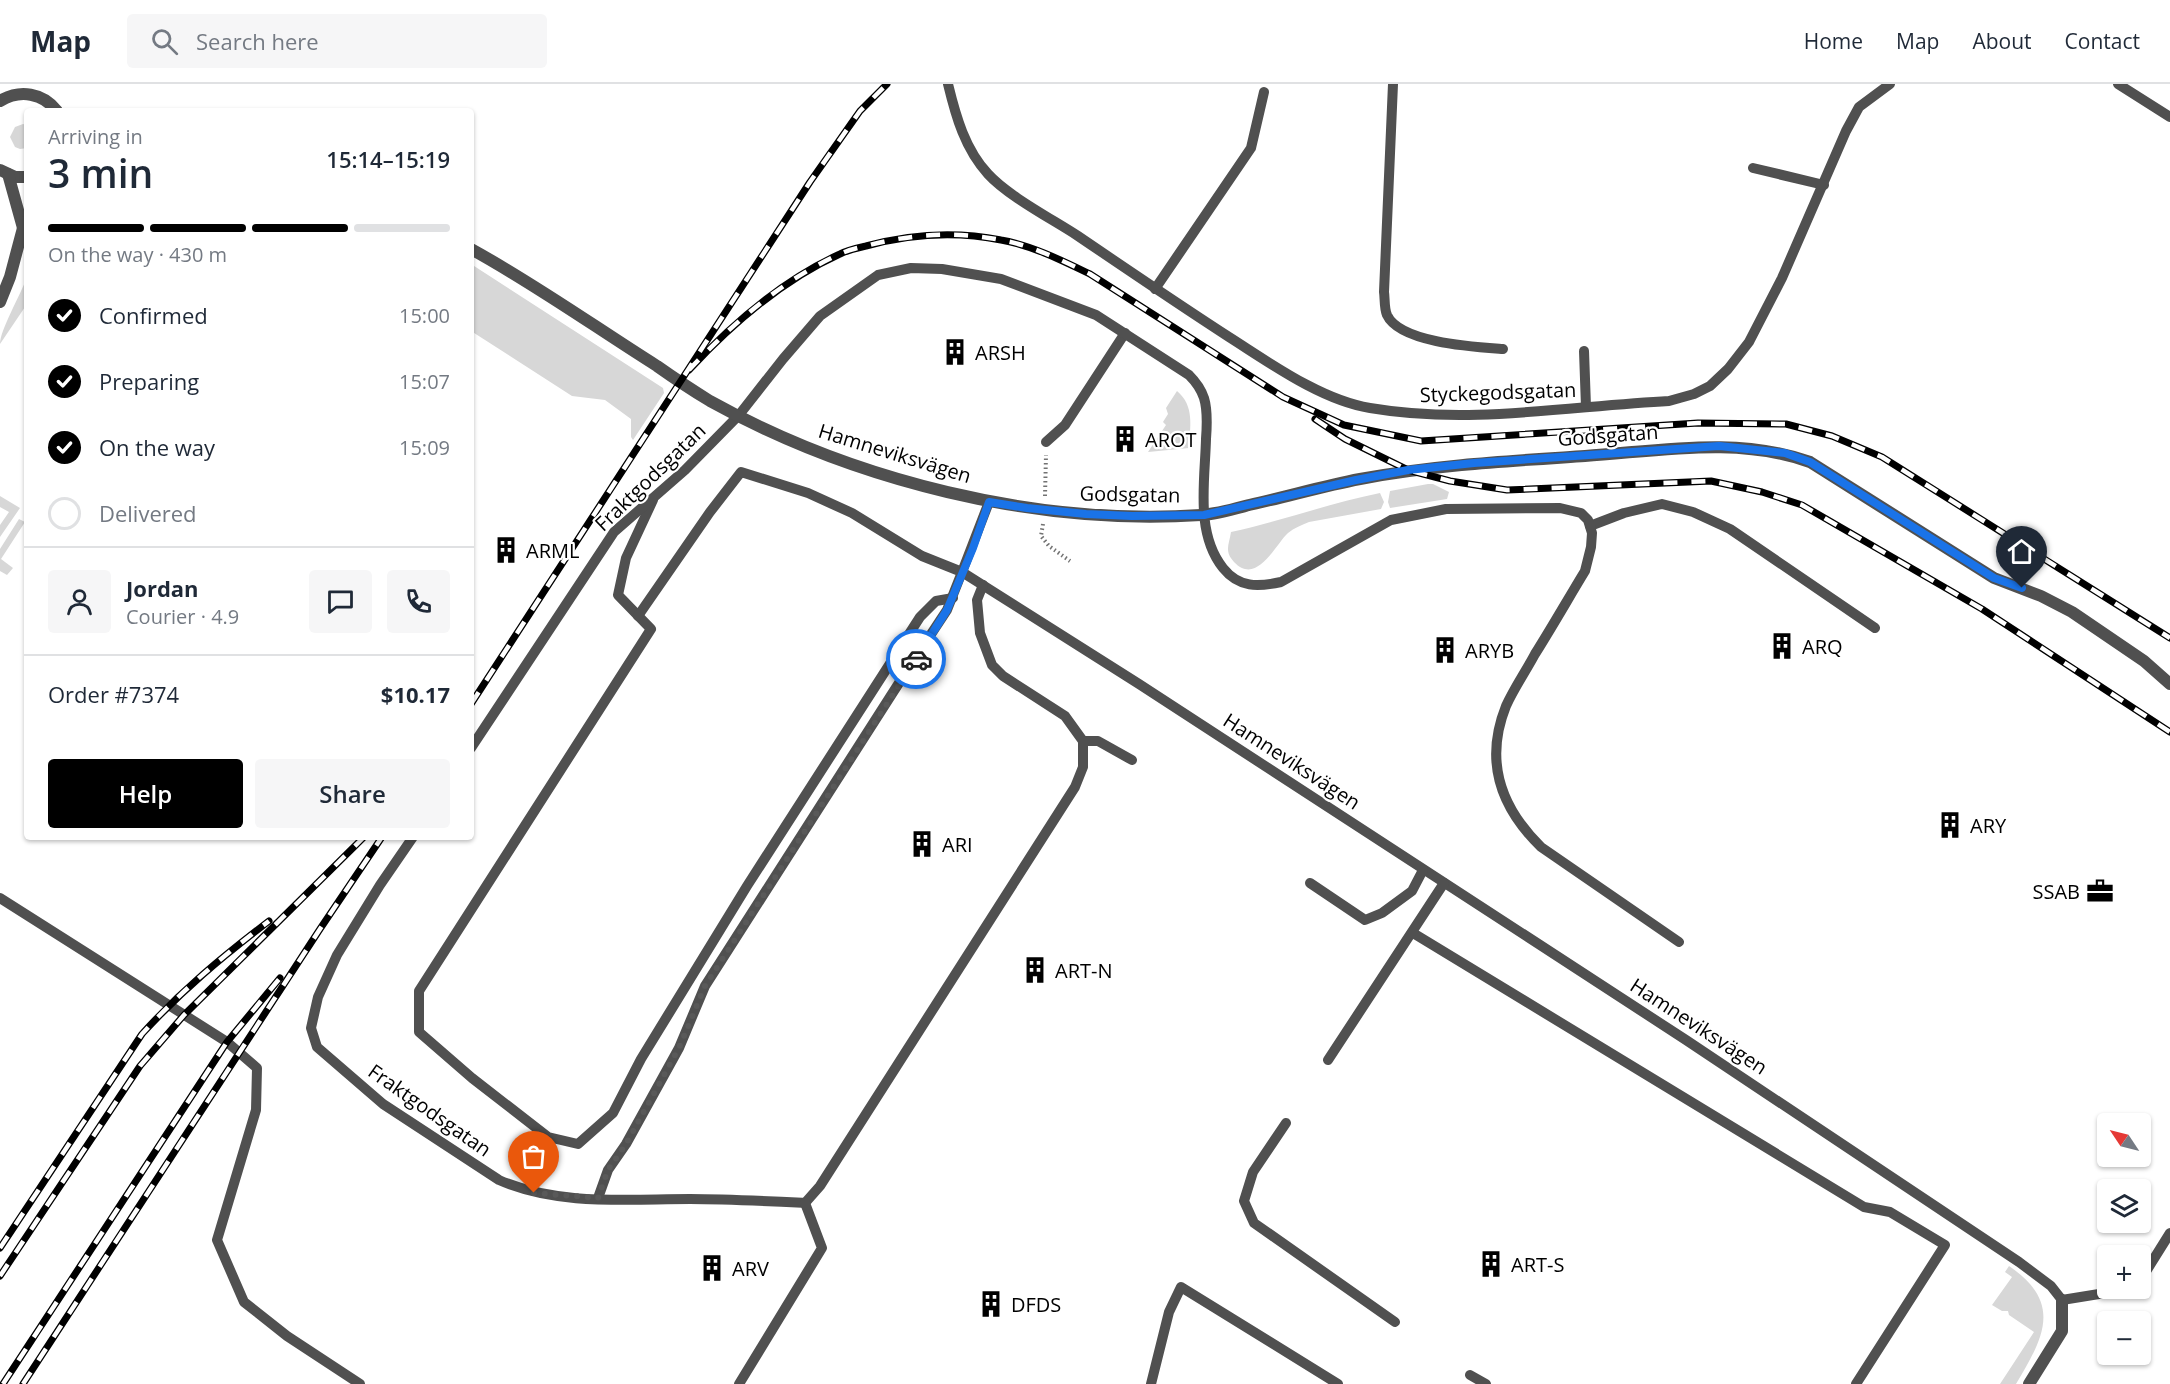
<!DOCTYPE html>
<meta charset="utf-8">
<style>
body{margin:0;font-family:"Open Sans",sans-serif;background:#f6f6f7;color:#1f2937;height:100vh;display:flex;flex-direction:column;font-size:22px;white-space:nowrap}
*{box-sizing:border-box;margin:0}
p{font-size:20px;color:#747a83}
.icon{flex:none;width:33px;height:33px;fill:none;stroke:currentColor;stroke-width:2;stroke-linecap:round;stroke-linejoin:round}
.map{position:relative;flex:1;overflow:hidden}
.drawer{position:absolute;left:24px;top:24px;width:450px;height:732px;display:flex;flex-direction:column;background:#fff;border-radius:6px;box-shadow:0 2px 4px #0004}
.drawer>*{flex:none}
.needle{width:39px;rotate:305deg}
.controls{position:absolute;left:2097px;top:1029px;display:grid;gap:12px}
.controls a{display:grid;place-items:center;width:54px;height:54px;border-radius:6px;background:#fff;box-shadow:0 2px 4px #0004;font-size:30px}
.pin{position:absolute;display:grid;place-items:center;width:51px;height:51px;color:#fff;margin:-62px -26px;border-radius:50% 50% 50% 0;rotate:-45deg;box-shadow:0 0 6px #0007}
.pin .icon{rotate:45deg}
.courier{position:absolute;display:grid;place-items:center;width:60px;height:60px;margin:-30px;border:4px solid #1a73e8;border-radius:50%;background:#fff;color:#222;box-shadow:0 2px 8px #0007}
.summary em{font-style:normal;font-weight:600}
.summary div{display:flex;flex-direction:column-reverse}
.summary{display:flex;align-items:center;justify-content:space-between;height:102px;padding:0 24px}
h1{font-size:39px;font-weight:600;line-height:45px}
.bar{display:grid;grid-template-columns:repeat(4,1fr);gap:9px 6px;align-content:center;height:72px;padding:0 24px}
.bar i{height:8px;border-radius:4px;background:#e0e1e3}
.bar .current{background:#000}
.bar p{grid-column:span 4}
.line{display:flex;align-items:center;gap:15px;padding:0 24px;border-top:2px solid #e0e1e3}
.line div{flex:1}
.round{display:grid;place-items:center;flex:none;width:63px;height:63px;border-radius:6px;background:#f6f6f7}
ol{padding:0 24px;list-style:none}
li{display:flex;align-items:center;gap:18px;height:66px}
li p{margin-inline-start:auto}
li .icon{padding:6px;border-radius:50%;background:#000;color:#fff;stroke-width:4}
li:last-child{color:#747a83}
li i{width:33px;height:33px;border:3px solid #e0e1e3;border-radius:50%}
.button{display:flex;gap:12px;margin-top:auto;padding:12px 24px}
.button a{flex:1;height:69px;border-radius:6px;background:#000;color:#fff;font-size:24px;font-weight:600;line-height:69px;text-align:center}
.button a+a{background:#f6f6f7;color:#1f2937}
header{display:flex;align-items:center;gap:36px;box-sizing:border-box;height:84px;padding:0 30px;background:#fff;border-bottom:2px solid #e0e1e3}
header strong{font-size:28px}
nav{display:flex;gap:33px;margin-inline-start:auto;font-size:21px}
.search{width:420px;height:54px;background:#f6f6f7;display:flex;align-items:center;gap:15px;box-sizing:border-box;padding:0 21px;border-radius:6px;color:#747a83;font-size:22px}
.map>svg:first-child{display:block}
.green{fill:#d7d7d7}
.lines{fill:none;stroke-linecap:round;stroke-linejoin:round}
.path{stroke:#727272;stroke-width:4;stroke-dasharray:1.5 3;stroke-linecap:butt}
.lane{stroke:#505050;stroke-width:10}
.street{stroke:#505050;stroke-width:12}
.rail-casing{stroke:#000;stroke-width:7}
.rail{stroke:#fff;stroke-width:4.5;stroke-dasharray:14;stroke-linecap:butt}
.done{stroke:#595959;stroke-width:6;stroke-dasharray:0 10.8}
.route{stroke:#1a73e8;stroke-width:8}
.labels{text-anchor:middle;dominant-baseline:central;stroke-width:4.5;stroke-linejoin:round;paint-order:stroke}
.poi-label{font-size:20px;fill:#000;stroke:#fff;text-anchor:start}
.street-label{font-size:20px;fill:#000;stroke:#fff}
</style>
<header>
<strong>Map</strong>
<div class="search"><svg class="icon" aria-label="search" viewBox="0 0 24 24"><circle cx="10" cy="10" r="6"/><path d="M15 15l6 6"/></svg>Search here</div>
<nav><a>Home</a><a>Map</a><a>About</a><a>Contact</a></nav>
</header>
<div class="map">
<svg width="2170" height="1300" viewBox="0 0 2170 1300">
<rect width="100%" height="100%" fill="#fff"/>
<g class="green">
<polygon points="23,40 27,41 27,64 20,65 15,63 10,53 15,43"/>
<polygon points="471,180 663,304 664,309 633,356 631,353 631,335 605,316 572,312 471,247"/>
<path d="M27 193V220L0 260C0 246 21 210 27 193Z"/>
<path d="M1177 307C1195 322 1190 343 1189 364L1148 368 1166 341 1163 338 1168 330 1166 324Z"/>
<polygon points="1428,400 1433,400 1449,408 1447,415 1390,424 1388,418 1390,407"/>
<path d="M1380 409 1384 418 1381 425 1309 438C1302 441 1294 444 1288 449 1275 461 1257 502 1234 478 1224 467 1229 461 1231 448 1282 437 1330 419 1380 409Z"/>
<polygon points="0,412 20,424 0,453 0,441 9,428 0,423"/>
<polygon points="19,435 25,438 1,475 13,484 7,491 0,487 0,465"/>
<path d="M2009 1182C2063 1219 2044 1253 2016 1300H2000L2034 1248 2009 1231 2008 1227H2002L1992 1221 2012 1193 2005 1188Z"/>
</g>
<g class="lines">
<g class="path">
<polyline points="1045,412 1046,371"/>
<polyline points="1043,440 1041,452 1049,462 1070,477"/>
</g>
<g class="lane">
<path d="M948 0C956 33 965 65 988 90 1008 112 1052 135 1078 152 1128 186 1178 220 1229 253 1270 279 1321 316 1370 324 1469 341 1570 322 1669 317L1694 310 1710 302 1728 285 1749 258 1782 194 1846 47 1859 23 1890 0"/>
<path d="M1393 0 1384 208C1385 214 1384 224 1387 231 1400 259 1475 263 1503 265"/>
<polyline points="2118,0 2170,33"/>
<polyline points="1753,84 1824,101"/>
<polyline points="1155,205 1251,64 1264,8"/>
<polyline points="1584,267 1586,323"/>
<polyline points="1046,358 1065,341 1125,249"/>
<polyline points="653,416 626,474 618,511 651,545 419,907 419,948 472,994 548,1053 578,1060 613,1029 641,975 747,802 920,533 936,517 953,514"/>
<polyline points="989,418 962,488 1139,600 1686,956 2019,1178 2051,1202 2062,1216 2136,1204"/>
<polyline points="1590,442 1624,429 1662,420 1693,428 1730,445 1875,544"/>
<polyline points="1083,657 1098,657 1132,676"/>
<path d="M471 664 614 448 685 386 739 331 783 275 820 232 878 191 911 184 942 185 1001 195 1096 231 1189 291C1196 298 1201 305 1204 314 1208 327 1207 342 1206 355 1205 397 1195 449 1223 484 1239 504 1258 503 1281 498L1391 436 1446 425 1560 424 1581 429 1588 436 1592 449 1591 463 1585 487C1568 515 1552 543 1535 570 1526 587 1514 604 1506 622 1484 677 1501 724 1541 763L1679 858"/>
<path d="M413 753 380 801 337 871 318 913 311 944 317 963 383 1020 499 1096C558 1122 627 1115 690 1115 728 1115 766 1117 805 1119"/>
<polyline points="1310,799 1365,836 1382,829 1412,807 1423,786"/>
<polyline points="0,814 227,958 257,984 256,1026 217,1156 244,1218 287,1252 360,1300"/>
<polyline points="1413,849 1864,1123 1890,1128 1945,1161 1856,1300"/>
<polyline points="1328,976 1444,799"/>
<polyline points="1286,1039 1253,1088 1244,1117 1254,1139 1395,1238"/>
<polyline points="598,1114 608,1086 626,1060 679,964 705,902 906,588 947,526 962,488 922,472 852,429 808,409 741,388 710,428 638,532"/>
<polyline points="805,1119 820,1102 1075,703 1083,683 1083,657 1065,632 1003,592 992,581 980,549 977,516 983,501"/>
<polyline points="2140,1197 2170,1149"/>
<polyline points="1470,1291 1486,1300"/>
<polyline points="739,1300 822,1164 805,1119"/>
<polyline points="1151,1300 1169,1228 1181,1203 1338,1300"/>
</g>
<g class="street">
<path d="M0 17C20 5 43 9 57 27"/>
<polyline points="0,86 15,93 27,93"/>
<polyline points="8,90 23,144"/>
<path d="M471 165C535 200 595 243 657 282 674 294 692 306 710 317 854 397 1036 442 1201 431 1217 430 1234 425 1249 421 1286 413 1323 402 1360 395 1434 381 1510 377 1585 372 1660 367 1738 352 1810 378L1994 494 2041 512 2072 528 2144 577 2170 600"/>
<polyline points="0,218 10,193 23,144 27,137"/>
<polyline points="2029,1300 2062,1247 2062,1216"/>
</g>
<defs>
<g id="rail">
<path d="M689 286C732 240 782 196 840 170 848 166 857 164 866 162 910 150 956 147 1001 156 1031 161 1063 177 1090 190L1283 313 1344 341 1421 357 1698 339 1786 340 1832 352 1882 373 2170 554"/>
<polyline points="1315,335 1345,355 1408,386 1450,397 1507,406 1711,397 1762,408 1802,421 1982,525 2170,648"/>
<polyline points="471,620 810,98 860,27 887,0"/>
<path d="M0 1164 142 950C182 906 222 873 269 837"/>
<polyline points="0,1192 140,982 184,931 364,753"/>
<polyline points="3,1300 227,958 280,894"/>
<polyline points="23,1300 320,845 382,753"/>
</g>
</defs>
<use href="#rail" class="rail-casing"/>
<use href="#rail" class="rail"/>
</g>
<g class="lines">
<polyline class="done" points="534,1109 598,1114 608,1086 626,1060 679,964 705,902 916,575"/>
<polyline class="route" points="916,575 947,526 973,464 989,418 1027,424 1086,430 1132,432 1204,431 1356,396 1408,386 1474,379 1719,362 1785,369 1810,378 1994,494 2022,504"/>
</g>
<defs>
<symbol id="building-bare" viewBox="-9 -9 18 18"><path d="M-4-6H4V6H1V3H-1V6H-4ZM-2.5-4.3h1.7v1.8h-1.7ZM.8-4.3h1.7v1.8H.8ZM-2.5-1h1.7V.8h-1.7ZM.8-1h1.7V.8H.8Z" fill="#000" stroke="#fff" stroke-width="2.5" paint-order="stroke"/></symbol>
<symbol id="office-bare" viewBox="-9 -9 18 18"><path d="M-6-3h4V-5.5h4V-3h4V5H-6ZM-1-4.5V-3h2v-1.5ZM-6 0V1H6V0Z" fill="#000" stroke="#fff" stroke-width="2.5" paint-order="stroke"/></symbol>
</defs>
<g fill-rule="evenodd">
<use href="#building-bare" x="936" y="249" width="38" height="38"/>
<use href="#building-bare" x="1106" y="336" width="38" height="38"/>
<use href="#building-bare" x="487" y="447" width="38" height="38"/>
<use href="#building-bare" x="1763" y="543" width="38" height="38"/>
<use href="#building-bare" x="1426" y="547" width="38" height="38"/>
<use href="#building-bare" x="1931" y="722" width="38" height="38"/>
<use href="#building-bare" x="903" y="741" width="38" height="38"/>
<use href="#office-bare" x="2081" y="788" width="38" height="38"/>
<use href="#building-bare" x="1016" y="867" width="38" height="38"/>
<use href="#building-bare" x="1472" y="1161" width="38" height="38"/>
<use href="#building-bare" x="693" y="1165" width="38" height="38"/>
<use href="#building-bare" x="972" y="1201" width="38" height="38"/>
</g>
<g class="labels">
<g class="poi-label">
<text x="975" y="268">ARSH</text>
<text x="1145" y="355">AROT</text>
<text x="526" y="466">ARML</text>
<text x="1802" y="562">ARQ</text>
<text x="1465" y="566">ARYB</text>
<text x="1970" y="741">ARY</text>
<text x="942" y="760">ARI</text>
<text x="2080" y="807" text-anchor="end">SSAB</text>
<text x="1055" y="886">ART-N</text>
<text x="1511" y="1180">ART-S</text>
<text x="732" y="1184">ARV</text>
<text x="1011" y="1220">DFDS</text>
</g>
<g class="street-label">
<text transform="translate(1498 308) rotate(-2)">Styckegodsgatan</text>
<text transform="translate(1608 351) rotate(-4)">Godsgatan</text>
<text transform="translate(895 369) rotate(17)">Hamneviksvägen</text>
<text transform="translate(650 393) rotate(-44)">Fraktgodsgatan</text>
<text transform="translate(1130 410) rotate(1)">Godsgatan</text>
<text transform="translate(1292 677) rotate(33)">Hamneviksvägen</text>
<text transform="translate(1699 942) rotate(33)">Hamneviksvägen</text>
<text transform="translate(430 1026) rotate(35)">Fraktgodsgatan</text>
</g>
</g>
</svg>
<div class="controls">
<a><svg class="needle" viewBox="-14 -14 28 28"><path d="M0-13l5 13h-10z" fill="#e53935"/><path d="M0 13l5-13h-10z" fill="#747a83"/></svg></a>
<a><svg class="icon" aria-label="layers" viewBox="0 0 24 24"><path d="M12 4l9 5-9 5-9-5zM3 14l9 5 9-5"/></svg></a>
<a>+</a>
<a>−</a>
</div>
<div class="pin" style="left:534px;top:1109px;background:#ea580c"><svg class="icon" aria-label="bag" viewBox="0 0 24 24"><path d="M5 8h14l-1 12H6zM9 8a3 3 0 0 1 6 0"/></svg></div>
<div class="pin" style="left:2022px;top:504px;background:#1f2937"><svg class="icon" aria-label="home" viewBox="0 0 24 24"><path d="M3 11l9-7 9 7M6 9v11h12V9"/></svg></div>
<div class="courier" style="left:916px;top:575px"><svg class="icon" aria-label="car" viewBox="0 0 24 24"><path d="M5 17H2v-5l4-1 3-4h7l3 4 3 1v5h-3M9 17h6M6 11h13"/><circle cx="7" cy="17" r="2"/><circle cx="17" cy="17" r="2"/></svg></div>
<section class="drawer">
<div class="summary"><div><h1>3 min</h1><p>Arriving in</p></div><em>15:14–15:19</em></div>
<div class="bar"><i class="current"></i><i class="current"></i><i class="current"></i><i></i><p>On the way · 430 m</p></div>
<ol>
<li><svg class="icon" aria-label="check" viewBox="0 0 24 24"><path d="M5 12l5 5 9-10"/></svg>Confirmed<p>15:00</p></li>
<li><svg class="icon" aria-label="check" viewBox="0 0 24 24"><path d="M5 12l5 5 9-10"/></svg>Preparing<p>15:07</p></li>
<li><svg class="icon" aria-label="check" viewBox="0 0 24 24"><path d="M5 12l5 5 9-10"/></svg>On the way<p>15:09</p></li>
<li><i></i>Delivered</li>
</ol>
<div class="line" style="height:108px"><a class="round"><svg class="icon" aria-label="person" viewBox="0 0 24 24"><circle cx="12" cy="8" r="4"/><path d="M4 21q1-7 8-7t8 7"/></svg></a><div><b>Jordan</b><p>Courier · 4.9</p></div><a class="round"><svg class="icon" aria-label="chat" viewBox="0 0 24 24"><path d="M4 5h16v11H9l-5 4z"/></svg></a><a class="round"><svg class="icon" aria-label="phone" viewBox="0 0 24 24"><path d="M5 4h4l2 5-3 2q2 4 5 5l2-3 5 2v4C11 20 4 13 5 4z"/></svg></a></div>
<div class="line" style="height:78px"><div>Order #7374</div><b>$10.17</b></div>
<div class="button"><a>Help</a><a>Share</a></div>
</section>
</div>
